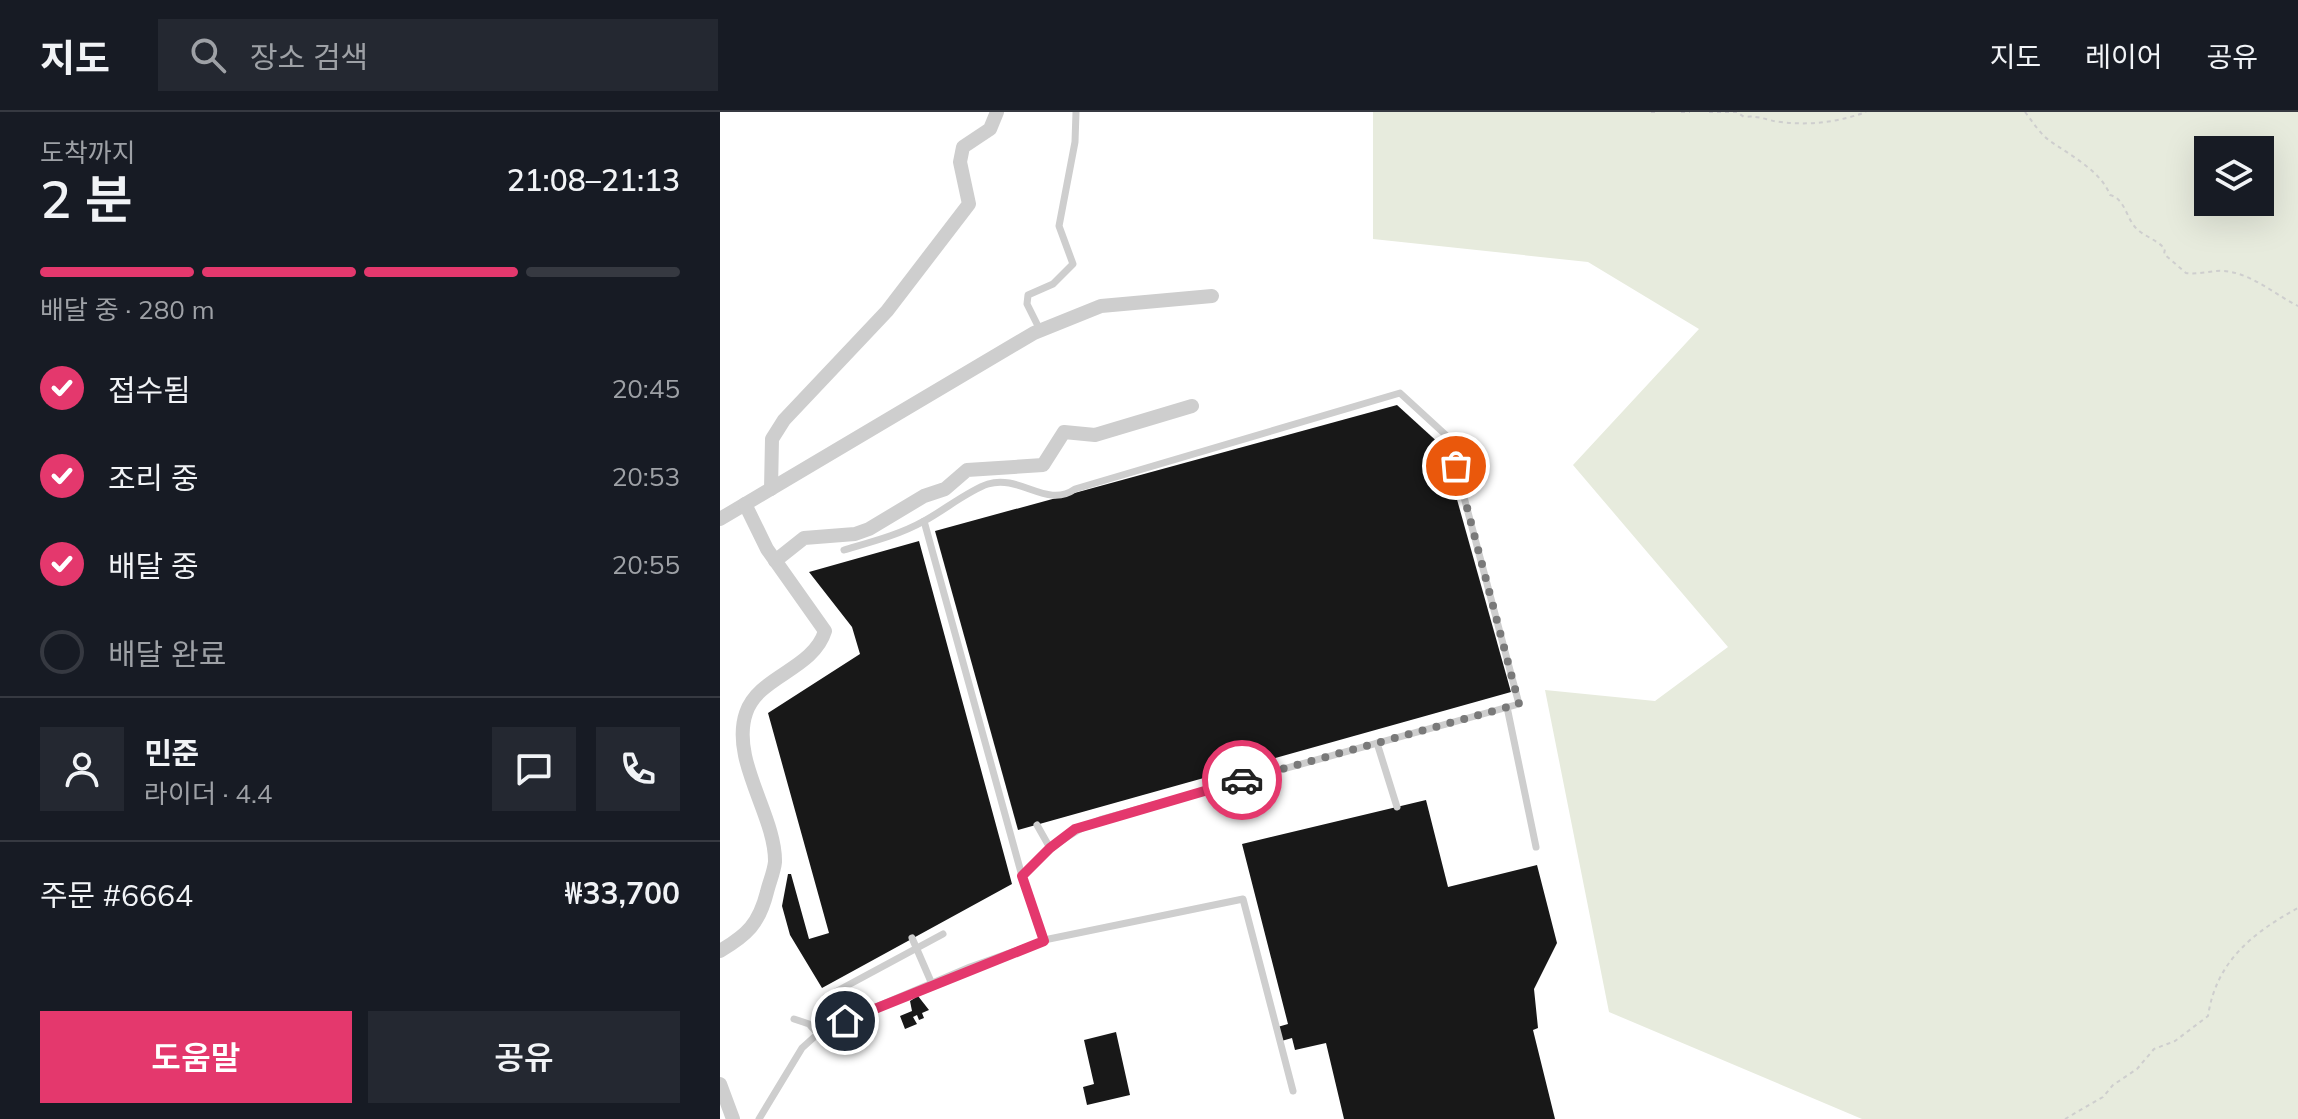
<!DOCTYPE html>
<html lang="ko">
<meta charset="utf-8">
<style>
body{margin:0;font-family:Mulish,"Noto Sans KR",sans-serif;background:#242831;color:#f1f3f6;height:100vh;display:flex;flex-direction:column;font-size:30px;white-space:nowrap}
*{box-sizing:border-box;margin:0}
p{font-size:26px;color:#9ea1a6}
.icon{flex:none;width:44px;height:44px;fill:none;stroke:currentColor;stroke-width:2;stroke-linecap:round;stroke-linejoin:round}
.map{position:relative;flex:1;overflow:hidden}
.sheet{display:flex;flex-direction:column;background:#171b24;width:720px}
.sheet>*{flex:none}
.tools{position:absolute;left:1474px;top:24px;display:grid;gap:16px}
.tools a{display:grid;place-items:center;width:80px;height:80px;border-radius:0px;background:#171b24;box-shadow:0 8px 32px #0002;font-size:40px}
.pin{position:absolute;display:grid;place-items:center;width:68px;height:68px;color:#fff;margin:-34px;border:4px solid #fff;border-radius:50%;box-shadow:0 2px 8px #0007}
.courier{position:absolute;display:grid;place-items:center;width:80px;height:80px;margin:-40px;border:6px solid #e4386d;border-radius:50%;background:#fff;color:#222;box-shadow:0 2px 10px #0007}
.summary em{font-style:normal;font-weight:600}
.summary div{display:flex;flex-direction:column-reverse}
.summary{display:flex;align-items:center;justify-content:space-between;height:136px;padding:0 40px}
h1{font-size:52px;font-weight:600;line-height:60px}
.bar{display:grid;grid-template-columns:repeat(4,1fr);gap:12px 8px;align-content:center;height:96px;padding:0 40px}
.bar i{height:10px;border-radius:6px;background:#363941}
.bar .on{background:#e4386d}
.bar p{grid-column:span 4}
.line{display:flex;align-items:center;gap:20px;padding:0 40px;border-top:2px solid #363941}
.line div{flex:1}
.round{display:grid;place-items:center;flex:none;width:84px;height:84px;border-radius:0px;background:#242831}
ol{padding:0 40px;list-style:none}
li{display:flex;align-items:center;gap:24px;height:88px}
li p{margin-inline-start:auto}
li .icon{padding:8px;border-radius:50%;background:#e4386d;color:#fff;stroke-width:4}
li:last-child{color:#9ea1a6}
li i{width:44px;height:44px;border:4px solid #363941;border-radius:50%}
.cta{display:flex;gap:16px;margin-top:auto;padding:16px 40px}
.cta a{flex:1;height:92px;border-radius:0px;background:#e4386d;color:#fff;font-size:32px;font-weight:600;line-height:92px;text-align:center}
.cta a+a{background:#242831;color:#f1f3f6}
header{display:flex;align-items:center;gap:48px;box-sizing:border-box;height:112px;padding:0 40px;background:#171b24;border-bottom:2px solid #363941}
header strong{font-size:38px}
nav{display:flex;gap:44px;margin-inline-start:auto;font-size:28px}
.search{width:560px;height:72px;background:#242831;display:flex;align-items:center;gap:20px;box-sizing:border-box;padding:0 28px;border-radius:0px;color:#9ea1a6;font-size:30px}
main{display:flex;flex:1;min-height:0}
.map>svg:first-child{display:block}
.green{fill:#e7ebdd;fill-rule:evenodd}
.building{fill:#181818}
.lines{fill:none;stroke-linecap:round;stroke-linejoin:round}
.path{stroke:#cecece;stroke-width:2;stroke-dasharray:4 4;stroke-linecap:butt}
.lane{stroke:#cecece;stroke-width:7}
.street{stroke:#cecece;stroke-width:14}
.done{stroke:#797979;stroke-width:8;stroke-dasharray:0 14.4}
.route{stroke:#e4386d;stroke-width:10}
</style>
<header>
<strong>지도</strong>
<div class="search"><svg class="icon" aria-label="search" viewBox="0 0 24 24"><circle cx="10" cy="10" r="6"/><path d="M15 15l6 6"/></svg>장소 검색</div>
<nav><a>지도</a><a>레이어</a><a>공유</a></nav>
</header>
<main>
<section class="sheet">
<div class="summary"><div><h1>2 분</h1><p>도착까지</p></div><em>21:08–21:13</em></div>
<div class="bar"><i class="on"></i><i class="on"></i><i class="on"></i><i></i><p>배달 중 · 280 m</p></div>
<ol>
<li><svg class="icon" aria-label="check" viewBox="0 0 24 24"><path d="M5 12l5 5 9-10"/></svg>접수됨<p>20:45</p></li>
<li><svg class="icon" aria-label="check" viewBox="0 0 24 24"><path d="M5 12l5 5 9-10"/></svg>조리 중<p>20:53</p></li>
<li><svg class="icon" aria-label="check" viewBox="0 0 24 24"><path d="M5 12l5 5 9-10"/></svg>배달 중<p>20:55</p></li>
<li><i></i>배달 완료</li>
</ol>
<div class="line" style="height:144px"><a class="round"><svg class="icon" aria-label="person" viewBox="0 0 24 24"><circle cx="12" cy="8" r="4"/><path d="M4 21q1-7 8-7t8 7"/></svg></a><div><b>민준</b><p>라이더 · 4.4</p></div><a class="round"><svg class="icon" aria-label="chat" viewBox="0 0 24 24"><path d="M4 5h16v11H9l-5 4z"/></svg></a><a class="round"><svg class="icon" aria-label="phone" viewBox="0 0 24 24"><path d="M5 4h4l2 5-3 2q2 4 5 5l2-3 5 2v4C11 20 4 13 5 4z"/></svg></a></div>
<div class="line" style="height:104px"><div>주문 #6664</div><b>₩33,700</b></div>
<div class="cta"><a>도움말</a><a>공유</a></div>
</section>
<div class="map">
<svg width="1578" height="1007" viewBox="0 0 1578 1007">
<rect width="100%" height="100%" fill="#fff"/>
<path class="green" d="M653 0H1578V1007H1142L889 900 825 578 935 589 1008 535 853 353 979 217 868 150 653 127ZM1488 38H1540V90H1488Z"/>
<g class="building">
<polygon points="677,293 722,334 791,580 298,718 215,419"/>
<polygon points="199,429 292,772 102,876 70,823 62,794 68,762 71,762 89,827 109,821 48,601 140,542 132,515 89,460"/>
<polygon points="706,688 728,775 817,753 837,831 814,877 818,916 813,918 835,1007 624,1007 606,931 575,938 572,926 558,930 554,916 568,912 522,732"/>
<polygon points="198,884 209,898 202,901 204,906 199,908 197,903 193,905 197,912 185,917 180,904 192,899 190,889"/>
<polygon points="396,920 410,983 367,993 363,975 374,972 364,928"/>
</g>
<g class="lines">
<g class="path">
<polyline points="931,0 939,0"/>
<polyline points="961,0 970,0"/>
<path d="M989 0H1017L1024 5C1040 3 1047 9 1061 10 1092 14 1121 9 1146 0"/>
<path d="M1305 0C1313 10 1320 22 1330 29 1350 43 1381 59 1390 83 1406 87 1406 108 1418 118 1426 125 1437 128 1445 137L1444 142 1466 161C1479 163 1491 158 1504 159 1531 161 1554 182 1578 194"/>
<path d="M1345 1007 1383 985 1393 973 1417 957 1434 937 1455 929 1488 904C1496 850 1532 821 1578 796"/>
</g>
<g class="lane">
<polyline points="320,218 307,192 308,183 333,172 353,152 339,114 355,30 356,0"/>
<polyline points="204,409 302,764 324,829"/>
<path d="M124 438C151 430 179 423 204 409 223 399 249 378 268 372 300 362 327 397 355 377L680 281 728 325 799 592 382 707C349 720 327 738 302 764"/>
<polyline points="787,595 816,735"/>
<polyline points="657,631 677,695"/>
<polyline points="317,713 330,736"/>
<polyline points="192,826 212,872"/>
<polyline points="106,885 223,822"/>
<polyline points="74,907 89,912 98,922"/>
<polyline points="39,1007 82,936 102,918 250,855 329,827 523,787 573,979"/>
</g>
<g class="street">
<polyline points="51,377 52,327 64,308 167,199 249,92 240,50 243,35 270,17 277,0"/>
<polyline points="0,407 314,221 381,194 492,184"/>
<polyline points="55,449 84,426 135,422 149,417 204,384 225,377 247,358 323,353 344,320 375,323 472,294"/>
<path d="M0 839C27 823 39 812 47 780 49 771 54 760 55 750 56 704 10 648 26 601 38 564 93 558 105 519L47 437 25 392"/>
<polyline points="0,972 13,1007"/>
</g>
</g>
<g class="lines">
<polyline class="done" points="522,668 799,592 736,354"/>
<polyline class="route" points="125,909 324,829 302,764 330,736 355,717 522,668"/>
</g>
</svg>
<div class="tools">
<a><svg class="icon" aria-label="layers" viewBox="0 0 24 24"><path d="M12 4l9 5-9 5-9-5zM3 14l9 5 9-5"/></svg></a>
</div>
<div class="pin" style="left:736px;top:354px;background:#ea580c"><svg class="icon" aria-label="bag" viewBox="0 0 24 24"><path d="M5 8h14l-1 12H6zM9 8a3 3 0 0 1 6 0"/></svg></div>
<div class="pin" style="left:125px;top:909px;background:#1f2937"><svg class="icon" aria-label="home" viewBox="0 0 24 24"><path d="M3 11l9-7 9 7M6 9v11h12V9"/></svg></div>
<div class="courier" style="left:522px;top:668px"><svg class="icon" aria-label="car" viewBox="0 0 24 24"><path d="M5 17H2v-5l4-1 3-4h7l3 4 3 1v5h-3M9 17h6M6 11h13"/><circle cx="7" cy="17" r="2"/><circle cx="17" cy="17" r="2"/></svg></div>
</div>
</main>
